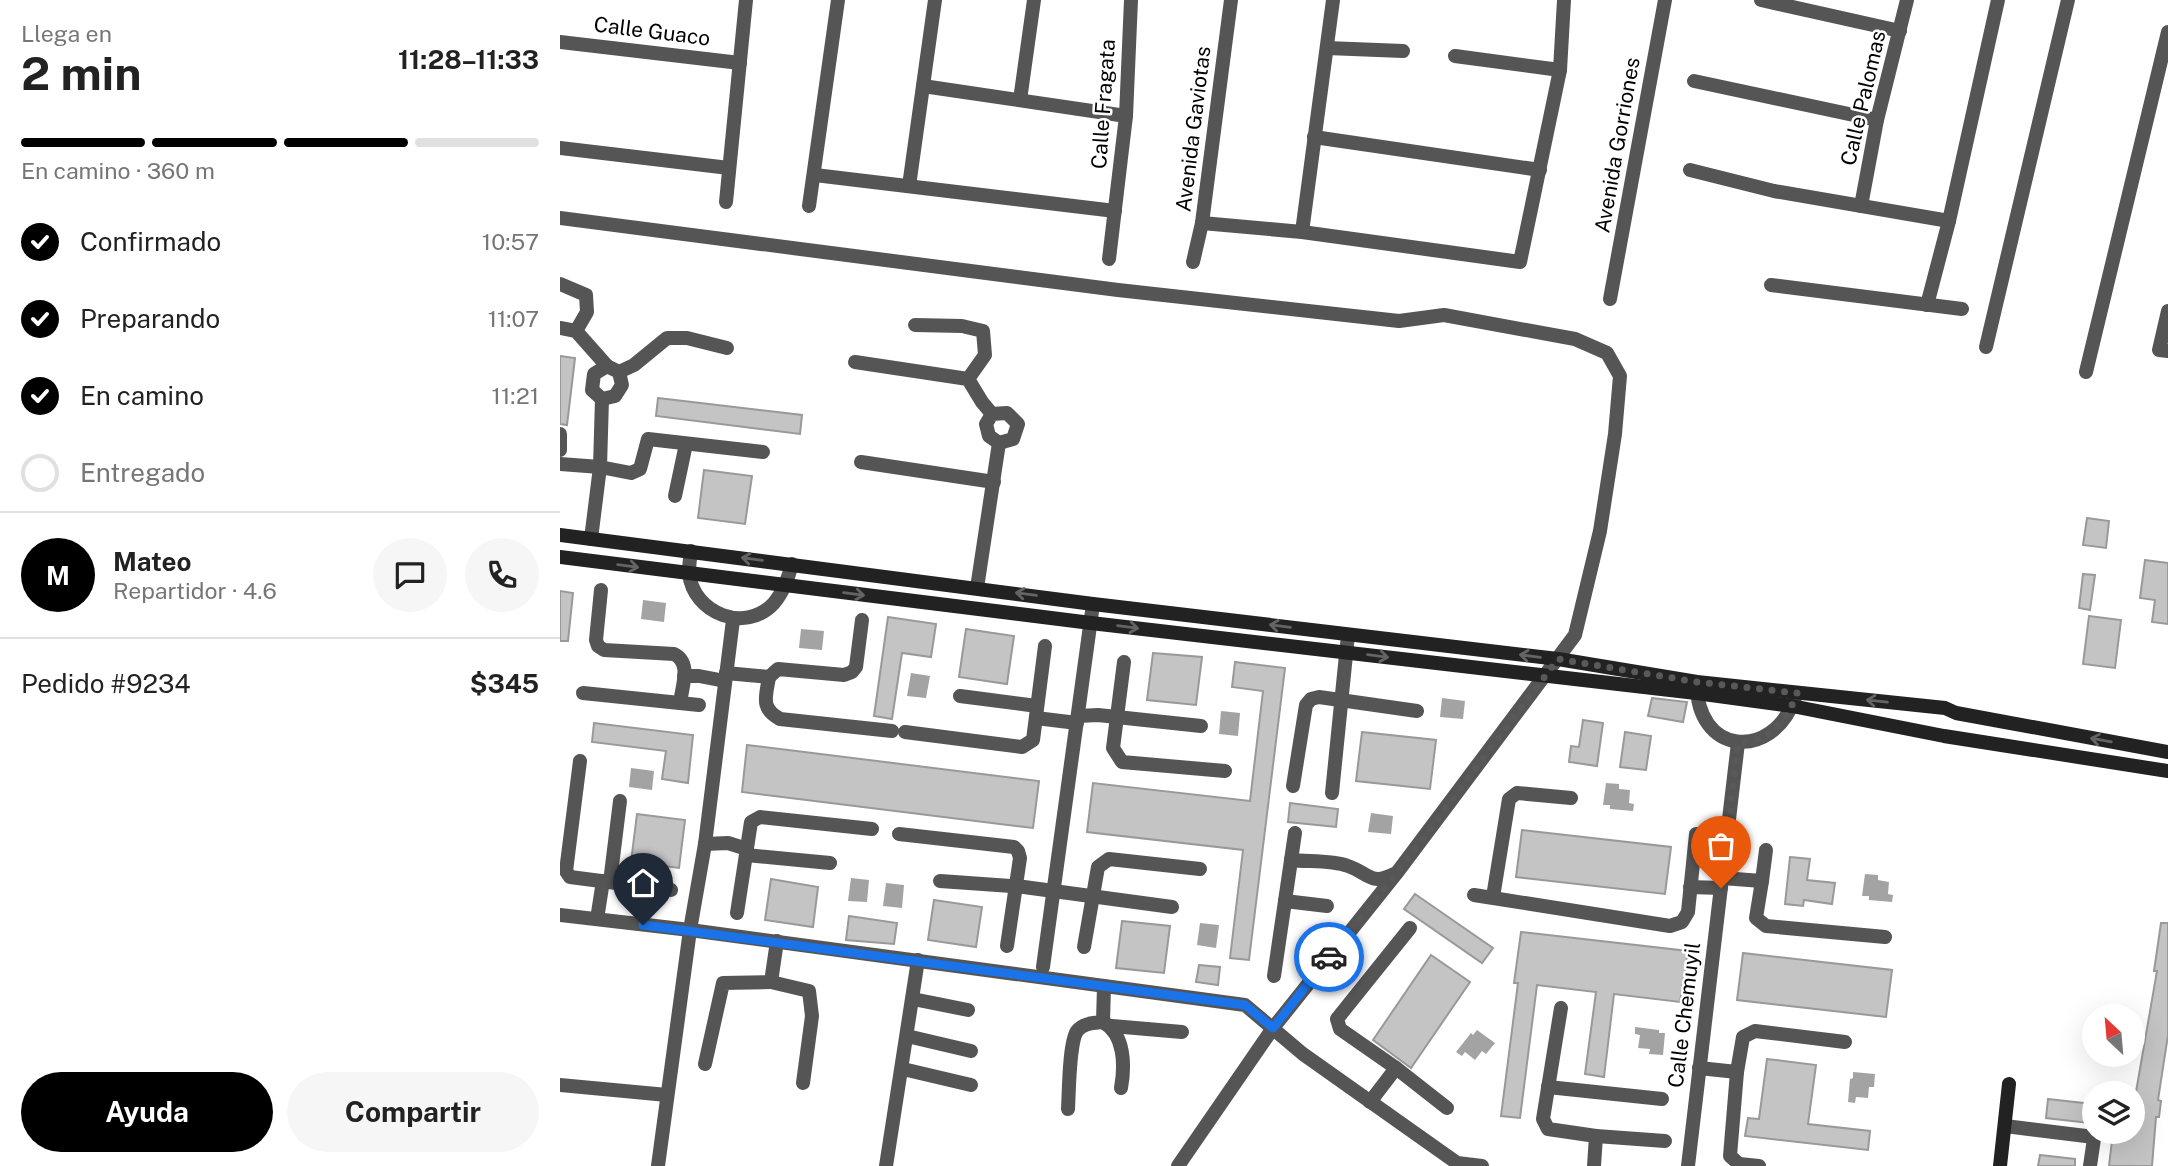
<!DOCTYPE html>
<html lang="es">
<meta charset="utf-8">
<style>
body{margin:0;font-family:"Public Sans",sans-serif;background:#f6f6f6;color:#222;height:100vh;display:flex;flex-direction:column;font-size:26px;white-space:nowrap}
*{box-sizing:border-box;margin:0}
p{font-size:23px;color:#767676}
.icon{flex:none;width:38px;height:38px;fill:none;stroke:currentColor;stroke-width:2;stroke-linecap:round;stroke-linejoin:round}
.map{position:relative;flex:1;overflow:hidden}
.sheet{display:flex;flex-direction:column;background:#fff;width:560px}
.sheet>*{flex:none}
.needle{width:46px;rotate:334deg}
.controls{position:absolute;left:1522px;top:1004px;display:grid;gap:14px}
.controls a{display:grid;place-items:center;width:63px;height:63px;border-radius:50%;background:#fff;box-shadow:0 7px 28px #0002;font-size:35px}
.pin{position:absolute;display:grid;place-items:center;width:60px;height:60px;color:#fff;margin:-72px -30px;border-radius:50% 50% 50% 0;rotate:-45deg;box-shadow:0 0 7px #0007}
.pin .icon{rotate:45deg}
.courier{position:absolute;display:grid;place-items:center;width:70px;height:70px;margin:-35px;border:5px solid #1a73e8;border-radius:50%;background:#fff;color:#222;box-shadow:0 2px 9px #0007}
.overview em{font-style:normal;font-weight:700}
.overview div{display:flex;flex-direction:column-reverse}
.overview{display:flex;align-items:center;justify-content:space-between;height:119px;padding:0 21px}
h1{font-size:46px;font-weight:700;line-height:52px}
.bar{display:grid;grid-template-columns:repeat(4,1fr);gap:10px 7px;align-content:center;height:84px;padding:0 21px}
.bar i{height:9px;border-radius:5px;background:#e0e0e0}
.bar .current{background:#000}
.bar p{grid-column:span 4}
.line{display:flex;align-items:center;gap:18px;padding:0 21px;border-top:2px solid #e0e0e0}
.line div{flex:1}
.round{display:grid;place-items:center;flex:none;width:74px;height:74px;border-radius:37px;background:#f6f6f6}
ol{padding:0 21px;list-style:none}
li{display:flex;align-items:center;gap:21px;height:77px}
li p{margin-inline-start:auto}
li .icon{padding:7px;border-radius:50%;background:#000;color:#fff;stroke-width:4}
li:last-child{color:#767676}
li i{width:38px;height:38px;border:4px solid #e0e0e0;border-radius:50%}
.button{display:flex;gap:14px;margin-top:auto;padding:14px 21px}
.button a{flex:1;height:80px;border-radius:42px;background:#000;color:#fff;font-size:28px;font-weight:700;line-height:80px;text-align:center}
.button a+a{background:#f6f6f6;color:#222}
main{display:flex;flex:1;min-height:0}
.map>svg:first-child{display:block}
.water{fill:#a3a3a3}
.building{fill:#c4c4c4;stroke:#999;stroke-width:2}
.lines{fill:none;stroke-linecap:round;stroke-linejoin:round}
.minor{stroke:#555;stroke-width:14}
.tertiary{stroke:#555;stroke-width:14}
.secondary{stroke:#222;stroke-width:14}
.oneway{stroke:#646464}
.done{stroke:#595959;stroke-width:7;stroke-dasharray:0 12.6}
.route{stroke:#1a73e8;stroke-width:9}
.labels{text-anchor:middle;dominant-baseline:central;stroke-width:5;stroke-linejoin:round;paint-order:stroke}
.street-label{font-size:21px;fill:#000;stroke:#fff}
</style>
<main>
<section class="sheet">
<div class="overview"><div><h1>2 min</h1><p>Llega en</p></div><em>11:28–11:33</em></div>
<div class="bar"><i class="current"></i><i class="current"></i><i class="current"></i><i></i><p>En camino · 360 m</p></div>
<ol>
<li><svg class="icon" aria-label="check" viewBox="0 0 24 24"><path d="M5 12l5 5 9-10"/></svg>Confirmado<p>10:57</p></li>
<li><svg class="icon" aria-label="check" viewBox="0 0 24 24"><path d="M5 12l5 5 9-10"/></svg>Preparando<p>11:07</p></li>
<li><svg class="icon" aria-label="check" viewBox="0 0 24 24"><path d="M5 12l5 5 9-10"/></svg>En camino<p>11:21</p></li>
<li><i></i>Entregado</li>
</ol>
<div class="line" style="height:126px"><b class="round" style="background:#000;color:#fff">M</b><div><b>Mateo</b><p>Repartidor · 4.6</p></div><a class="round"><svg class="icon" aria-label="chat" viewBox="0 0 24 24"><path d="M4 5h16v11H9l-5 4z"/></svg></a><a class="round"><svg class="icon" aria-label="phone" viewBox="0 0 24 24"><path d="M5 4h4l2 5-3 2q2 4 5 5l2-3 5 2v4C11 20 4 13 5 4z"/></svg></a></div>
<div class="line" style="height:91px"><div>Pedido #9234</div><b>$345</b></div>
<div class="button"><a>Ayuda</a><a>Compartir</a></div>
</section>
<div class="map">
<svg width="1608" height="1166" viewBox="0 0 1608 1166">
<rect width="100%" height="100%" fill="#fff"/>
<g class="water">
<polygon points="83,600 106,603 104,622 81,619"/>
<polygon points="241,629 264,631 262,650 239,648"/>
<polygon points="351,673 370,676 366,698 347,696"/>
<polygon points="882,698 905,701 903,719 880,717"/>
<polygon points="661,711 680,713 678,736 659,734"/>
<polygon points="71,768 94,771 92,790 69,787"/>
<polygon points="1046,783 1059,784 1059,789 1070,790 1069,803 1074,804 1073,811 1050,809 1050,805 1043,805"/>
<polygon points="811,813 833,816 831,834 808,832"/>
<polygon points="1305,874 1318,875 1318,880 1329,882 1328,894 1333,895 1332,902 1309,900 1309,896 1302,896"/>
<polygon points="291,878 309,880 307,902 288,901"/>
<polygon points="326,883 344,885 342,908 323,906"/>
<polygon points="640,923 659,925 656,948 637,945"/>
<polygon points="1075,1027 1099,1030 1099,1033 1105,1033 1103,1055 1089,1054 1090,1049 1078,1048 1080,1035 1075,1034"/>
<polygon points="917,1030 935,1043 926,1054 922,1051 915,1060 905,1052 902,1056 896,1052 911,1033 913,1035"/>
<polygon points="1293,1072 1315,1074 1314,1087 1309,1087 1308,1098 1296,1097 1295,1103 1288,1102 1290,1079 1293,1078"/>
</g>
<g class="building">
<polygon points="0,356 15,358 7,425 0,424"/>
<polygon points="98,398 242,415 240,434 96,416"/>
<polygon points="144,470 192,476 185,524 138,518"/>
<polygon points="1527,518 1549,521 1546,548 1523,545"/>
<polygon points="1585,560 1608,563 1608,624 1592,622 1595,600 1580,598"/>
<polygon points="1523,574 1535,575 1530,610 1519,608"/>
<polygon points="0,591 13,593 8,641 0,641"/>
<polygon points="1529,616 1561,620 1555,668 1523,664"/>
<polygon points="328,617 376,624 371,657 342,653 332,719 314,716"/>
<polygon points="406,629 454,636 447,684 399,677"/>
<polygon points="593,653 642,657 636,705 587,700"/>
<polygon points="675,662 725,668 689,960 670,958 683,850 527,832 533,783 690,801 703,691 672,687"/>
<polygon points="1092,698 1127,702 1123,722 1088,716"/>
<polygon points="1023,720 1043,723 1037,766 1009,762 1011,746 1019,747"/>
<polygon points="34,723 133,735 128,783 102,779 106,751 32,742"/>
<polygon points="802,732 876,740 870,789 796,781"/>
<polygon points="1065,732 1091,736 1086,770 1060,767"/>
<polygon points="187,745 479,781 473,828 182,792"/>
<polygon points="730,803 778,809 776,827 728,822"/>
<polygon points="77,814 125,820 119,868 71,862"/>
<polygon points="962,830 1111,847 1105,894 956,877"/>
<polygon points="1230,857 1250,859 1247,880 1275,883 1272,904 1244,900 1243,906 1225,904"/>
<polygon points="211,879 258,887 253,927 205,920"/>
<polygon points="855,894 933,948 922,963 844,909"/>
<polygon points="374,900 422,907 416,947 368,940"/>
<polygon points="289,916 337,923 334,944 286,940"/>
<polygon points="562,921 610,926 604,973 556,968"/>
<polygon points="1601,923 1608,923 1608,1035 1598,1100 1601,1101 1599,1117 1596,1117 1592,1166 1549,1166 1553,1132 1573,1132 1573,1109 1597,971 1594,971"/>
<polygon points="961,932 1128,951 1120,1002 1054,994 1044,1077 1025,1074 1036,992 977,985 960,1118 941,1116 958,983 954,983"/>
<polygon points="1183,953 1332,970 1326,1017 1177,1000"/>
<polygon points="871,955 910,982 851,1068 813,1040"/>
<polygon points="639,965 660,967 658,985 636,982"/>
<polygon points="1207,1059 1256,1065 1248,1124 1310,1131 1308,1150 1185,1136 1188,1118 1199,1119"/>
<polygon points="1488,1099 1532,1104 1529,1123 1486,1118"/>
<polygon points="1480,1155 1515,1159 1515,1166 1478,1166"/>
</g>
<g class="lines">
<g class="minor">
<polyline points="1201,0 1340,31"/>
<polyline points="0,42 180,63"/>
<polyline points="767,48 843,51"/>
<polyline points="895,56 1000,70"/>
<polyline points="1134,81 1317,120"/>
<polyline points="363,86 566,116"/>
<polyline points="460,100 474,0"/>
<polyline points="754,137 980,170"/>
<polyline points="0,148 169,168"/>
<polyline points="1130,170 1214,191 1389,221"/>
<polyline points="255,175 555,211"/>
<polyline points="349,186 375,0"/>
<polyline points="166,202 186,0"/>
<polyline points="249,206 278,0"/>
<polyline points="1301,206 1317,120 1347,0"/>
<polyline points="0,218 558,290 839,321 884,315 1015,339 1047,353 1060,376 1055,434 1040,531 1015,635 836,874 713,1028 618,1166"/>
<polyline points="642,223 742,232 960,262 1000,70 1004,0"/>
<polyline points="742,232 773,0"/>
<polyline points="549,259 566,116 571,0"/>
<polyline points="633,262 642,223 671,0"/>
<polyline points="0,284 26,295 27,312 16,331"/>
<polyline points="1211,285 1402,309"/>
<polyline points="1367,305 1389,221 1438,0"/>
<polyline points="1608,311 1599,350 1608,351"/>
<polyline points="355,325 402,326 423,331 425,355 408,379"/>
<polyline points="0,328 16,331 47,366"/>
<polyline points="1426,347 1508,0"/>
<polyline points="295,362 408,379 422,402 432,414"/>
<polygon points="47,366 59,372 62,385 55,396 42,399 32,390 34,374"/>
<polyline points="59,372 74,365 107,338 127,338 167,348"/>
<polyline points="1526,372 1608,32"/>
<polygon points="447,413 458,424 453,439 439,443 429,436 426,424 432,414"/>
<polyline points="0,434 0,450"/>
<polyline points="301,462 434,482"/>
<polyline points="0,464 40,467 71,473 80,469 88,439 203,452"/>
<polyline points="115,496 126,444"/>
<polyline points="31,539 40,467 42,399"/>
<path d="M131 551C130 558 129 566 129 573 133 614 186 634 214 603 224 591 228 578 232 564"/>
<polyline points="417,588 439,443"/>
<path d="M41 590 36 640 38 646 44 650 114 654C132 663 122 686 120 703"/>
<polyline points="564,662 553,748 562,762 665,771"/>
<polyline points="166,673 209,677 218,669 284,675 292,672 296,667 302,620"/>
<polyline points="124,676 139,676 165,681"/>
<path d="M209 677C206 697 200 708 220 719L332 731"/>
<polyline points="23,693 139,705"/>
<polyline points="400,696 477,706"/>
<polyline points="518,716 538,715 641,726"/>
<polyline points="476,718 517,723"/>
<polyline points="345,732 462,747 473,740 485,646"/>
<polyline points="20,761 6,871 10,877 111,890"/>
<polyline points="733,786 746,705 751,699 759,697 857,711"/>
<polyline points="772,793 788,635"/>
<polyline points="339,834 454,847 458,851 460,858 447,946"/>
<polyline points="145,844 168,843 187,849"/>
<polyline points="186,855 270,863"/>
<path d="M731 860C749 862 771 860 788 866 809 873 810 886 834 874"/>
<polyline points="1162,878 1202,881 1206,850"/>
<polyline points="380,881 464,887 612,907"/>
<polyline points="1202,881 1196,918 1206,926 1325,937"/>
<polyline points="50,882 60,801"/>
<polyline points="1130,887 1161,888"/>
<polyline points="914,895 1110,926 1122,922 1128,912 1136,834"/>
<polyline points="933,897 949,799 957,793 1011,798"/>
<polyline points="725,901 767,906"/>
<polyline points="177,913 191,822 200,817 312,829"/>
<polyline points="0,915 130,930 145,844 173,620"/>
<polyline points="37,919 43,881"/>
<polyline points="850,928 777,1019 780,1029 836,1068 887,1108"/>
<polyline points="524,947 538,867 549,859 640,869"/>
<polyline points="483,967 533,604"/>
<polyline points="714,976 735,833"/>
<polyline points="211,982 249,991 252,1016 243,1083"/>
<polyline points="353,999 408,1010"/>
<polyline points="1001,1008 983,1119 988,1129 1036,1136 1034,1166"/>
<path d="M543 1022C565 1034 565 1066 561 1088"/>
<polyline points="552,1026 622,1032"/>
<polyline points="347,1036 411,1051"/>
<polyline points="145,1064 163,983 211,982 217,941"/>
<polyline points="1139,1068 1177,1072 1183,1037 1195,1031 1285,1042"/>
<polyline points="343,1069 411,1085"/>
<polyline points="1177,1072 1170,1156 1179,1164 1199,1166"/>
<polyline points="0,1085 107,1095"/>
<polyline points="988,1087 1102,1099"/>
<polyline points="810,1102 836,1068"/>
<path d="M508 1109C509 1093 509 1043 517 1031 523 1023 534 1023 543 1022L544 986"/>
<polyline points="1445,1126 1534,1137"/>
<polyline points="1036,1136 1105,1141"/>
<polyline points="98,1166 130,930 685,1005 743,1054 897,1163 922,1166"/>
<polyline points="326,1166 358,960"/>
<polyline points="1128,1166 1178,743"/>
<polyline points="1530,1166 1535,1132"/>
</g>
<g class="tertiary">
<polyline points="1050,299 1105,0"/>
<path d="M1137 682C1135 754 1212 763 1235 698"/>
</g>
<g class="secondary">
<polyline points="0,535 533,604 998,659 1137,682 1385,708 1396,713 1608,752"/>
<polyline points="0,557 531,623 1136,693 1232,706 1384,736 1608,771"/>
<polyline points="1440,1166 1449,1084"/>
</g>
</g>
<defs><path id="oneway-shaft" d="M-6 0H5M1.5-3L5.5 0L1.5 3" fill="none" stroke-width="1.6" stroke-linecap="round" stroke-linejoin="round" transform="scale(1.75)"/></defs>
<g class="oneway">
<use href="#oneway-shaft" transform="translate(192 559) rotate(-173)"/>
<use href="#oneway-shaft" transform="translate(68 566) rotate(7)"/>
<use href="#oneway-shaft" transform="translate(294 594) rotate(7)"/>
<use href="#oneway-shaft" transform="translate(466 594) rotate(-172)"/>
<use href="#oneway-shaft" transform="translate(720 626) rotate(-173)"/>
<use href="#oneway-shaft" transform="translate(568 627) rotate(7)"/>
<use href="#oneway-shaft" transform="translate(818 656) rotate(7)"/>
<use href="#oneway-shaft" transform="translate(970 656) rotate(-173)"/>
<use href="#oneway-shaft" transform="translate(1317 701) rotate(-174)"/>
<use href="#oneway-shaft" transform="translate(1541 740) rotate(-170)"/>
</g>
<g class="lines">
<path class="done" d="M769 957 836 874 998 659 1137 682 1237 693C1226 723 1210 741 1178 743L1161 888"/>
<polyline class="route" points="83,925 685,1005 713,1028 769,957"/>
</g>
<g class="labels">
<g class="street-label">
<text transform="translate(92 31) rotate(7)">Calle Guaco</text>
<text transform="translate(1303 98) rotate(-77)">Calle Palomas</text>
<text transform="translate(543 104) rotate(-86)">Calle Fragata</text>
<text transform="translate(633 129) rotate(-83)">Avenida Gaviotas</text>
<text transform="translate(1057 145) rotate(-80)">Avenida Gorriones</text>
<text transform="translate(1124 1015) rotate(-83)">Calle Chemuyil</text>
</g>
</g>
</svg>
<div class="controls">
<a><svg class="needle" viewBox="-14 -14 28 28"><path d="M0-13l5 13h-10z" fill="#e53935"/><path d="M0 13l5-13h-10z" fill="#767676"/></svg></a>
<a><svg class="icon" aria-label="layers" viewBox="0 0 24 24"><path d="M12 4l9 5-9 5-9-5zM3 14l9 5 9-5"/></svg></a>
</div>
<div class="pin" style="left:1161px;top:888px;background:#ea580c"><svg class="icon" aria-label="bag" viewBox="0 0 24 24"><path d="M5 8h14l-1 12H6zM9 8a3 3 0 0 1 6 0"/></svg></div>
<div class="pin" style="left:83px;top:925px;background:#1f2937"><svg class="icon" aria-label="home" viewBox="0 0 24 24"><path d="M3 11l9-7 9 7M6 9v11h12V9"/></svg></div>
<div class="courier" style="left:769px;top:957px"><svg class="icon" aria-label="car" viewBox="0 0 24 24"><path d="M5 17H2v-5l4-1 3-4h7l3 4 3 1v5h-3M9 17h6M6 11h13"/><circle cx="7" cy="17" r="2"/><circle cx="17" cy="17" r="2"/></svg></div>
</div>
</main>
